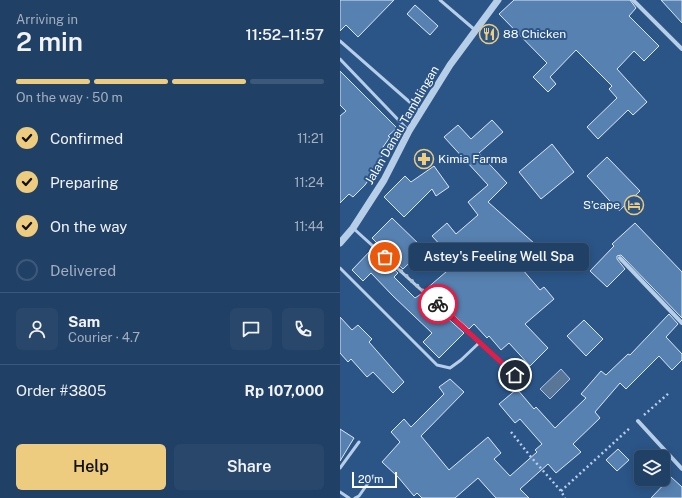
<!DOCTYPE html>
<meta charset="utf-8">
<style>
body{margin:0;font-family:"Public Sans",sans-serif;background:#28476b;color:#f1f3f6;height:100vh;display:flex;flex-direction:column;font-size:15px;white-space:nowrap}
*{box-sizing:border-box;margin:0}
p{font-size:13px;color:#a2afbf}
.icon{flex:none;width:22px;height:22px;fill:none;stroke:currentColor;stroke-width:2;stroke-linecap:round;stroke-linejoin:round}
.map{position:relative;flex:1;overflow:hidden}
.drawer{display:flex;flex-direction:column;background:#204065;width:340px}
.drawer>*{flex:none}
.buttons{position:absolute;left:294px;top:450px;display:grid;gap:8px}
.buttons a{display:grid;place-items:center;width:36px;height:36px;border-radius:6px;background:#204065;box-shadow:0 2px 10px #0003,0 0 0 1px #3d5979;font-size:20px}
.scale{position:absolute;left:12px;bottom:10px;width:45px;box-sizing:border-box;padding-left:4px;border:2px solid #fff;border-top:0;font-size:11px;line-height:14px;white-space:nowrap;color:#fff;-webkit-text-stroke:3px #2b5587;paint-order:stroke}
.pin{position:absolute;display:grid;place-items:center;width:34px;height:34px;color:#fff;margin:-17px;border:2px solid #fff;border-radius:50%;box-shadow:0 1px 4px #0007}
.courier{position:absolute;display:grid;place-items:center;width:40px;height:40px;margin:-20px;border:3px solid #e11d48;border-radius:50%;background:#fff;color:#222;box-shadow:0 1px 5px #0007}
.bubble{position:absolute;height:28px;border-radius:6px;background:#204065;box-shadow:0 2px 10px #0003,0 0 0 1px #3d5979;font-size:13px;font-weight:600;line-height:28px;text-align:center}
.overview em{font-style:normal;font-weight:600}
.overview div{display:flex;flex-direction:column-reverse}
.overview{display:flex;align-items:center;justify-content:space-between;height:68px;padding:0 16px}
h1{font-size:26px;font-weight:600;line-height:30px}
.bar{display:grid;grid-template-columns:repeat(4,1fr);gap:6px 4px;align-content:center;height:48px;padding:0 16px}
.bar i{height:5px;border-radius:3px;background:#3d5979}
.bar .current{background:#eecc7f}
.bar p{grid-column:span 4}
.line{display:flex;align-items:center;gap:10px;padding:0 16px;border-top:1px solid #3d5979}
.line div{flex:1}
.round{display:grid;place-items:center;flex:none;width:42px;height:42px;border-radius:6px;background:#28476b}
ol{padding:0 16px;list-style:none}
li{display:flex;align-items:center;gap:12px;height:44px}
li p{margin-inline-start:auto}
li .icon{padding:4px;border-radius:50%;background:#eecc7f;color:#111;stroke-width:4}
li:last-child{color:#a2afbf}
li i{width:22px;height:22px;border:2px solid #3d5979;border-radius:50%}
.primary-button{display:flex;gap:8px;margin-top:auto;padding:8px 16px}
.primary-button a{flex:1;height:46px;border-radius:6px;background:#eecc7f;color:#111;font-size:16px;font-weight:600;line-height:46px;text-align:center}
.primary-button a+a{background:#28476b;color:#f1f3f6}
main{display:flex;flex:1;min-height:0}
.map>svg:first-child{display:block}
.water{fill:#597698;stroke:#acc9e8}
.building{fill:#5781b0;stroke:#dae8f6}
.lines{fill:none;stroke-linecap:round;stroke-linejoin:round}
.path{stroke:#b7cee8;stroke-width:2.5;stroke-dasharray:2 3;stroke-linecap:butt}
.service{stroke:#b7cee8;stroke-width:3}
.minor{stroke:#b7cee8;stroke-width:4}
.tertiary{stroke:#b7cee8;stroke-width:7}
.done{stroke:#b5c4d5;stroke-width:4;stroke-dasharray:0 7.2}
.route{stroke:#e11d48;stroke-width:5}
.labels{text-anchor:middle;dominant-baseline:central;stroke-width:4;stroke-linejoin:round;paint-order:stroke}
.poi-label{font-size:12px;fill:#fff;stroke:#2b5587;text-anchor:start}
.street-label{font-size:12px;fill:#fff;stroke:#2b5587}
</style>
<main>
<section class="drawer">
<div class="overview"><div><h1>2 min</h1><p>Arriving in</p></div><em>11:52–11:57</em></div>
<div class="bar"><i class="current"></i><i class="current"></i><i class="current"></i><i></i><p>On the way · 50 m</p></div>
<ol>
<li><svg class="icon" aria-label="check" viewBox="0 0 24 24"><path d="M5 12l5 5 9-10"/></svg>Confirmed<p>11:21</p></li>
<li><svg class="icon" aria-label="check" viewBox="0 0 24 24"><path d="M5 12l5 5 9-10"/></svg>Preparing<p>11:24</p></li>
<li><svg class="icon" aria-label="check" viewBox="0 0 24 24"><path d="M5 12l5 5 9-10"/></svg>On the way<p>11:44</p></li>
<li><i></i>Delivered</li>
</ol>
<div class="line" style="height:72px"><a class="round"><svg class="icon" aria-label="person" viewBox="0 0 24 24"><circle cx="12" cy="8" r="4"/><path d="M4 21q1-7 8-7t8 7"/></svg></a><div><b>Sam</b><p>Courier · 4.7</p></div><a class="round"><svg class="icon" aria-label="chat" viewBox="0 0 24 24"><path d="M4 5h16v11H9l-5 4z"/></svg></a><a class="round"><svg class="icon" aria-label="phone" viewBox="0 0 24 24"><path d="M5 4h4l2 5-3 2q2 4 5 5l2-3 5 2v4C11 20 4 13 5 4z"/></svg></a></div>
<div class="line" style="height:52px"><div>Order #3805</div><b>Rp 107,000</b></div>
<div class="primary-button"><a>Help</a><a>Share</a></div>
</section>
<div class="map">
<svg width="342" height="498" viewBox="0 0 342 498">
<rect width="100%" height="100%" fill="#2b5587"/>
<polygon class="water" points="221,369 230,379 210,399 200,389"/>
<g class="building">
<polygon points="0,0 54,0 18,37 6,25 0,31"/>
<polygon points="174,0 290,0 296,8 289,16 319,46 304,61 294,51 277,69 307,102 293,115 288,110 258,139 247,127 277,98 269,89 272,86 236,50 210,77 216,84 208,92 193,77 207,63 159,14"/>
<polygon points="321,0 342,0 342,23"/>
<polygon points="75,5 98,26 90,35 67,14"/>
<polygon points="0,71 57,128 48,136 50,137 41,150 45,152 32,170 34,172 25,185 13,197 9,194 0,203 0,116 6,111 0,105"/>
<polygon points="152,120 163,132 139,153 167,183 148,202 195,244 177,263 200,290 204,287 214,299 185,324 208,348 190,366 169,343 161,350 149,336 147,338 134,324 129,329 85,290 114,265 112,262 114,260 92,236 107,223 116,234 138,215 128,202 148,185 104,137 118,125 131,139"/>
<polygon points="212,144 234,172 201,199 179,172"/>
<polygon points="267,157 300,191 279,211 247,176"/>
<polygon points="94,166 109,187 96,196 92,189 64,217 44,197 65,176 71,182"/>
<polygon points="52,218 84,249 63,269 36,245 38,244 32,238"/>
<polygon points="295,223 342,272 342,318 281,255 277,256 277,259 285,269 267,287 250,271 274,246 272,244"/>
<polygon points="32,249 58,273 54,277 75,298 81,294 124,333 99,358 83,342 92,333 53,296 31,273 23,281 12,270"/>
<polygon points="329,314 338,324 326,337 342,354 342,360 332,370 319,356 286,389 280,383 255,412 260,418 233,444 241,452 216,473 208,464 180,489 189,498 156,498 138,478 115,498 82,498 77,493 74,496 58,477 42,462 60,442 51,432 64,419 71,427 104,394 99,387 110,379 124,392 81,436 109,470 148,437 161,453 154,459 170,476 197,452 195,450 202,444 180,419 175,423 159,404 177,389 194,409 196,407 215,428 246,398 241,394 261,371 266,375 288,354 290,355"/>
<polygon points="0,317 12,330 18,325 32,339 29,342 64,382 53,393 33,372 27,377 11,359 8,362 0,353"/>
<polygon points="244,320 263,339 246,356 227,336"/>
<polygon points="0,429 14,438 0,461"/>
<polygon points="278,449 289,460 277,471 266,460"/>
<polygon points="331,477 342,487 342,498 311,498"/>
</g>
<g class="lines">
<g class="path">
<polyline points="304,415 329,393"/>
<polyline points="171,432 191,457 221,491 225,498"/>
<polyline points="221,491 291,427"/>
</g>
<g class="service">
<polyline points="100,0 135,30"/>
<polyline points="0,41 81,112"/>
<polyline points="0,59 68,130"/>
<polyline points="13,228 175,375"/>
<polyline points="0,268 97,365 110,368 121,360 140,342"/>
<polyline points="0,468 19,442"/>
<polyline points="0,492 9,498"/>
<polyline points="15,498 19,496 33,476"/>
</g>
<g class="minor">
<polyline points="293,0 342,49"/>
<polyline points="280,258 342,323"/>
<polyline points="298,421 342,469"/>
</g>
<polyline class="tertiary" points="0,243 13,228 44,180 69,131 110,65 158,0"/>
</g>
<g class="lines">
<polyline class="done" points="45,257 98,304"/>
<polyline class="route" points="98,304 175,375"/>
</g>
<defs>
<symbol id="restaurant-ring" viewBox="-11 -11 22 22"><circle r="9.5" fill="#2b5587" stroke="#eecc7f" stroke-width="1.5"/><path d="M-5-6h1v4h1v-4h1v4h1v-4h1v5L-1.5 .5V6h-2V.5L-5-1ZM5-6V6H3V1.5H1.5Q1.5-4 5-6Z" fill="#eecc7f"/></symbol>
<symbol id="pharmacy-ring" viewBox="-11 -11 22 22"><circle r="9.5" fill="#2b5587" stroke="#eecc7f" stroke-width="1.5"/><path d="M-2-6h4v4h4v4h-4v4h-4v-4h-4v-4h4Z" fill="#eecc7f"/></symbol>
<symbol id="hotel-ring" viewBox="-11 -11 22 22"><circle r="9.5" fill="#2b5587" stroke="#eecc7f" stroke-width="1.5"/><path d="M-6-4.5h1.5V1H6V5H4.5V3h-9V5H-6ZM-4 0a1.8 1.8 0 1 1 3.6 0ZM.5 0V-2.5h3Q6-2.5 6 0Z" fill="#eecc7f"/></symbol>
</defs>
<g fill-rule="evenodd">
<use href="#restaurant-ring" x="138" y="23" width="22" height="22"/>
<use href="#pharmacy-ring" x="73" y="148" width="22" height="22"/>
<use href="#hotel-ring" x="283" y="194" width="22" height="22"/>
</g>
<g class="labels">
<g class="poi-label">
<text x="163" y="34">88 Chicken</text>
<text x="98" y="159">Kimia Farma</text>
<text x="280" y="205" text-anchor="end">S’cape</text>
</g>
<g class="street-label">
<text transform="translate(62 125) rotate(-60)">Jalan Danau Tamblingan</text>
</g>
</g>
</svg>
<div class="buttons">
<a><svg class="icon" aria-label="layers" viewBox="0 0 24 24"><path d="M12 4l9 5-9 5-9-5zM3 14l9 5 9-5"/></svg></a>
</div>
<div class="scale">20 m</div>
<div class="pin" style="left:45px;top:257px;background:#ea580c"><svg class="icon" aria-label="bag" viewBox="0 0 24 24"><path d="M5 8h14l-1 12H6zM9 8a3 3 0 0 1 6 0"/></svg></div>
<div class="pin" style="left:175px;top:375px;background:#1f2937"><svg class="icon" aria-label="home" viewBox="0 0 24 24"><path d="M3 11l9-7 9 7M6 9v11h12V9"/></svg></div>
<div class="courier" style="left:98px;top:304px"><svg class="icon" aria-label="bike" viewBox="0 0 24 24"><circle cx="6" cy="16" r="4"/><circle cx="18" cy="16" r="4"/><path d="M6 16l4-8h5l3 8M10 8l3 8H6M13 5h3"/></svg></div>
<div class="bubble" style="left:69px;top:243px;width:180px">Astey's Feeling Well Spa</div>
</div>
</main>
